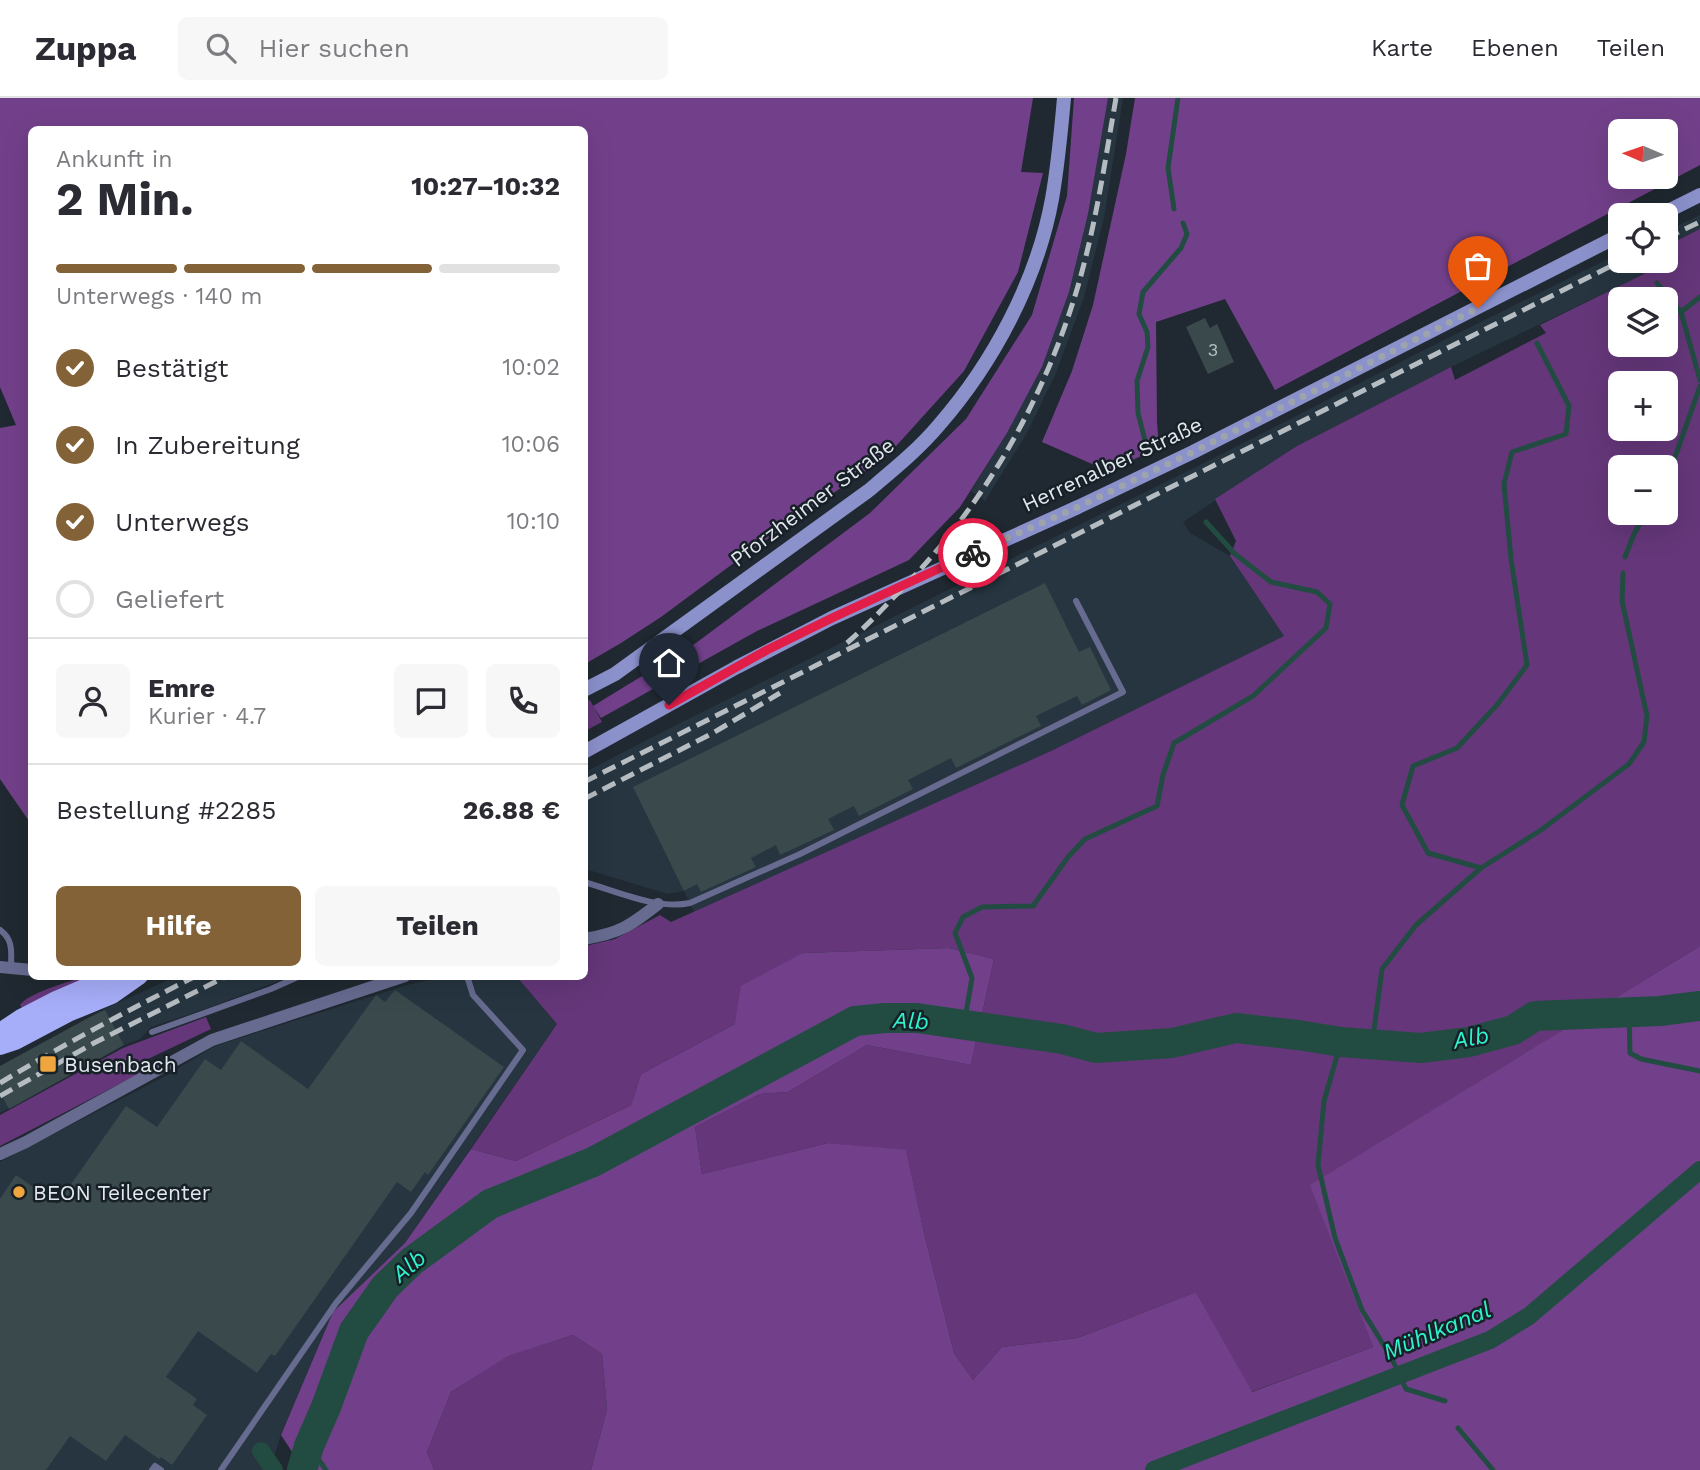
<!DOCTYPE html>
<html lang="de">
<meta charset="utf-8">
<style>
body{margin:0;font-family:"Work Sans",sans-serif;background:#f7f7f7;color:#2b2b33;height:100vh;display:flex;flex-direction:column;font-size:26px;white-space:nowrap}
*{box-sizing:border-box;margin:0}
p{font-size:23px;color:#7c7c81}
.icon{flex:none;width:38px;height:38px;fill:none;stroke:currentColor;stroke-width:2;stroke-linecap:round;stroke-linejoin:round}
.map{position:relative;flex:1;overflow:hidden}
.sheet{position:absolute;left:28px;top:28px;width:560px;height:854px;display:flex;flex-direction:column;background:#fff;border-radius:10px;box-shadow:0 7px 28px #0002}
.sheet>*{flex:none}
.needle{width:46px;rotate:272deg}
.controls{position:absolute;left:1608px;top:21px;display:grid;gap:14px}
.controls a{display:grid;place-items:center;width:70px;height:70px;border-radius:10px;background:#fff;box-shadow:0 7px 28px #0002;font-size:35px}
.pin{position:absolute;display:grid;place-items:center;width:60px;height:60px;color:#fff;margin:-72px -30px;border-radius:50% 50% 50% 0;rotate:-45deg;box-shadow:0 0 7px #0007}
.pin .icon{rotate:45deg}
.courier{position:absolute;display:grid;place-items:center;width:70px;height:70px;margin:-35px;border:5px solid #e11d48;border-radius:50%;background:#fff;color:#222;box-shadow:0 2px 9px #0007}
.head em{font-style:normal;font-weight:700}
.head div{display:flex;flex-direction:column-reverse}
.head{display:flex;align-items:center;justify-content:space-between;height:119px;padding:0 28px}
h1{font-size:46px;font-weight:700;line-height:52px}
.bar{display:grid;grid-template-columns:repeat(4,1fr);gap:10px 7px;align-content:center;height:84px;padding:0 28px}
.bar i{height:9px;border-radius:5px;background:#e1e1e2}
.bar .active{background:#846238}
.bar p{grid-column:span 4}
.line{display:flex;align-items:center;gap:18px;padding:0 28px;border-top:2px solid #e1e1e2}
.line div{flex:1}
.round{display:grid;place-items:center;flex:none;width:74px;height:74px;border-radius:10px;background:#f7f7f7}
ol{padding:0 28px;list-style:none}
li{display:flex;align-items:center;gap:21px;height:77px}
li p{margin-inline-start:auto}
li .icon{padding:7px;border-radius:50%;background:#846238;color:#fff;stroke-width:4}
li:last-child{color:#7c7c81}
li i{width:38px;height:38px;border:4px solid #e1e1e2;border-radius:50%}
.primary-button{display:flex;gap:14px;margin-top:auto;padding:14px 28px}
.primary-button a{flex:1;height:80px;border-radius:10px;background:#846238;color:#fff;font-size:28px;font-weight:700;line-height:80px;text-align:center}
.primary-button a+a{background:#f7f7f7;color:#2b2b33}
header{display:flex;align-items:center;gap:42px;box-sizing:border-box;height:98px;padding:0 35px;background:#fff;border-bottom:2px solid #e1e1e2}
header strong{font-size:33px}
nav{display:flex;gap:38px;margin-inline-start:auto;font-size:24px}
.search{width:490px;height:63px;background:#f7f7f7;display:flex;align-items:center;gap:18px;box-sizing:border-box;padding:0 24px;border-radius:10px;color:#7c7c81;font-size:26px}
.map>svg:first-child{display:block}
.built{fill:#263540}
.green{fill:#65377a;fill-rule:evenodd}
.forest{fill:#72408a;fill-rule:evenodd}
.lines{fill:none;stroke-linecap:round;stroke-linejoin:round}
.stream{stroke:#224c42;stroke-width:5}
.canal{stroke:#224c42;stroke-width:18}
.river{stroke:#224c42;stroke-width:30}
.building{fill:#3a494c}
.lane{stroke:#676b90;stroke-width:6}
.street{stroke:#676b90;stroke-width:12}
.secondary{stroke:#8b91cb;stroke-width:14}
.primary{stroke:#a7aef9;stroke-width:18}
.rail{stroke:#b6bdc2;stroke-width:5;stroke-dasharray:14 7;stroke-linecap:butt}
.done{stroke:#9da4ab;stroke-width:7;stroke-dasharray:0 12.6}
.route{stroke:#e11d48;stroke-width:9}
.poi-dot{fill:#f0a63f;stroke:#172027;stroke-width:2.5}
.labels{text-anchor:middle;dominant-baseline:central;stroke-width:5;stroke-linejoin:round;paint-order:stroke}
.number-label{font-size:18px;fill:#b7c0c4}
.street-label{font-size:21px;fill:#e1e7ec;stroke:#172027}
.poi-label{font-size:21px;fill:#e1e7ec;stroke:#172027;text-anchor:start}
.water-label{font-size:23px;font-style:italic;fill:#2ef4ce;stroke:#172027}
</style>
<header>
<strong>Zuppa</strong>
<div class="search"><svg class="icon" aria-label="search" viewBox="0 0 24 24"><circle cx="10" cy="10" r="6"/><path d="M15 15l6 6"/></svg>Hier suchen</div>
<nav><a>Karte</a><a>Ebenen</a><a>Teilen</a></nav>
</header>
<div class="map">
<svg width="1700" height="1372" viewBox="0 0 1700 1372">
<rect width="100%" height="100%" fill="#202931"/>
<g class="built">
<polygon points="1108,0 1123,0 1104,120 1084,199 1056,275 1027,335 985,403 971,393 1007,335 1042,269 1069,194 1088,116"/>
<polygon points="1700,117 1700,131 1666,148 1666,133"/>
<polygon points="1620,155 1620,163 1655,163 1655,164 1644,176 1451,269 1297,348 1183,424 1190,435 1230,458 1284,538 1051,653 694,814 684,793 668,796 585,771 585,674 678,626 1232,351 1418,255"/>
<polygon points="175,879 289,879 208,910 151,929 140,941 124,947 0,1015 0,968 104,911"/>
<polygon points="443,879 517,879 557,926 405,1145 333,1214 281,1336 270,1372 0,1372 0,1064 171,975 215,948 407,887"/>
</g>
<g class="green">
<path d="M1700 131V848L1311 1087 1373 1249 1251 1294 1196 1194 1078 1240 1002 1249 973 1282 954 1255 925 1139 906 1053 828 1045 702 1076 695 1029 760 996 788 994 867 947 971 967 994 861 949 850 803 855 735 926 641 976 631 1007 516 1063 471 1051 557 926 517 879 584 878 585 848 615 841 660 817 671 824 1051 653 1284 538 1230 458 1236 443 1215 401 1297 348 1451 269 1455 282 1546 235 1540 227 1644 176 1655 165V163H1666V148ZM1620 201H1666V247H1620ZM1620 285H1666V331H1620ZM1620 369H1666V415H1620Z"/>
<polygon points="590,602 602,624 585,633 585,604"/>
<path d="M85 879H93L23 911 20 907C28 895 70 883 85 879Z"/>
<polygon points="206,919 211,931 148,961 152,969 0,1048 0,1017 123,950"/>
<polygon points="573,1237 602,1256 607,1311 591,1372 434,1372 427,1354 451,1294 507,1258"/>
</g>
<g class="forest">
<polygon points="0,0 1033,0 1021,74 1043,75 1018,174 964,273 888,357 746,456 661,519 621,545 585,566 584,32 32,32 31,726 0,681 0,330 16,327 0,289"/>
<polygon points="1074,0 1108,0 1088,116 1069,194 1042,269 1007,335 960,409 909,462 757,533 601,620 593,608 696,545 870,415 966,321 1032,217 1067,98"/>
<path d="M1135 0H1700V67L1275 292 1225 201 1156 224 1157 324 1159 350 1108 373 1042 344 1072 273 1093 207 1126 56ZM1620 33H1666V79H1620Z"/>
<polygon points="1700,848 1700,1372 591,1372 607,1311 602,1256 573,1237 508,1258 451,1294 427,1354 434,1372 304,1372 281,1337 333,1214 405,1145 471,1051 516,1063 631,1007 641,976 735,926 741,888 803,855 949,850 994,861 971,967 867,947 788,994 760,996 695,1029 702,1076 828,1045 906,1052 925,1139 954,1255 973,1282 1002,1249 1078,1240 1196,1194 1252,1294 1373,1249 1310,1087"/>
</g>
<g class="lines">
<g class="stream">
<polyline points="1174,111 1168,70 1178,0"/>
<polyline points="1657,185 1681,214"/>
<polyline points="1700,199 1681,214 1700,282"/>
<polyline points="1147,350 1138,315 1137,283 1148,249 1147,234 1139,216 1143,194 1181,150 1187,136 1183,125"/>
<polyline points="1666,377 1674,362 1700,288"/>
<polyline points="1625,459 1634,436 1646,415"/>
<polyline points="1481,770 1428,755 1402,707 1413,668 1457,650 1497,607 1527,567 1511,461 1504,386 1512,354 1566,336 1569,308 1537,245"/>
<polyline points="1629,914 1630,955 1641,961 1700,973"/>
<polyline points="964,927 972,880 955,835 963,819 982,809 1033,808 1068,759 1085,741 1157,708 1163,677 1174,645 1253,598 1326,530 1330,506 1317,494 1271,484 1235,456 1206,424"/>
<polyline points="1341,944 1324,1003 1318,1067 1335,1140 1362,1212 1388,1254"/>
<polyline points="1372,947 1382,871 1416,827 1481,770 1541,732 1629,666 1644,644 1647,618 1622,503 1623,475"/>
<polyline points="1392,1261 1406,1291 1445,1303"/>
<polyline points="1458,1330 1493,1372"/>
<polyline points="309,1348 326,1372"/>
</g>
<g class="canal">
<polyline points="261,1353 274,1372"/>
<polyline points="1154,1372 1490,1242 1529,1218 1700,1072"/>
</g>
<polyline class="river" points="302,1372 309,1348 326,1309 354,1233 385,1189 412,1163 490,1106 593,1064 855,923 885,920 917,920 1062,941 1096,950 1172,945 1236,930 1298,937 1341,944 1421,950 1469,944 1513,932 1535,918 1660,913 1700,908"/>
</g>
<g class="building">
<polygon points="1205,220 1210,230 1217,226 1234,264 1208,276 1186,229"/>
<polygon points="1045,485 1079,554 1090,549 1111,592 1082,607 1077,598 1036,618 1041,628 956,670 951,660 908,682 913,691 859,718 854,708 828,721 834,732 780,757 776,747 751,760 756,769 701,794 697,786 684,793 633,689"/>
<polygon points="395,892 504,969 428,1077 425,1074 411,1094 397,1084 275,1258 271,1256 257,1275 198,1233 166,1279 197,1301 193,1307 207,1317 172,1367 161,1359 159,1361 125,1337 106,1363 70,1338 46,1372 0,1372 0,1101 16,1077 57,1106 126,1008 157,1029 205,961 221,972 241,943 308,991 376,897 385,904"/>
<polygon points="105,912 124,947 9,1011 0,994 0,968 92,918"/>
</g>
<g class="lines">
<g class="lane">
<path d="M584 784C616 793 657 812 690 805L800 756 1123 594 1076 503"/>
<path d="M0 832C14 842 11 855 11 870"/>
<polyline points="152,934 271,891 300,878"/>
<polyline points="152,1372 155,1368 161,1372"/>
<polyline points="221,1372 336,1205 411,1115 523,952 473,897 467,878"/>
</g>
<g class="street">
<path d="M584 841C620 835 630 828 658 806"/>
<polyline points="0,869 32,872"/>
<polyline points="0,1056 26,1044 212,942 405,878"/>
</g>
<g class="secondary">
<polyline points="1660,117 1700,97"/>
<path d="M584 592 615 576 868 393C893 372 918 352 939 327 993 265 1037 183 1052 101 1058 67 1061 34 1064 0"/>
<polyline points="584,654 737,569 832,520 1078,409 1193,354 1620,137"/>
</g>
<g class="primary">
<polyline points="0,938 6,930 21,920 56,902 105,881 122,878"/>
<polyline points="0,948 15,943 68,915 112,897 139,878"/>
</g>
<g class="rail">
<polyline points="1666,140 1700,124"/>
<path d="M847 545C863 531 878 516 893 500 980 414 1043 306 1078 188 1096 126 1105 63 1116 0"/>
<polyline points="584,684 1621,163"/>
<polyline points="584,701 713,635 780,595"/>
<path d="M0 985C64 946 129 912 196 878"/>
<polyline points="0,998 94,945 227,878"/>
</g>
</g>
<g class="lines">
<polyline class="done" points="973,455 1078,409 1193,354 1478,210"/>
<polyline class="route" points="669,607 767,552 832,520 973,455"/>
</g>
<g class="poi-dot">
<rect x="39" y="957" width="18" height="18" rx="3.5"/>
<circle cx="19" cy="1094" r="7"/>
</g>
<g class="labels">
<g class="number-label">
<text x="1213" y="251">3</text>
</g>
<g class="street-label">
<text transform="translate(1112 366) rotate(-25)">Herrenalber Straße</text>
<text transform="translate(812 404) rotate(-37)">Pforzheimer Straße</text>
</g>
<g class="poi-label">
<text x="64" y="966">Busenbach</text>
<text x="33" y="1094">BEON Teilecenter</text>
</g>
<g class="water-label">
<text transform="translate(911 923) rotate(2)">Alb</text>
<text transform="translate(1471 940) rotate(-11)">Alb</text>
<text transform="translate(409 1168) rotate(-40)">Alb</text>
<text transform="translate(1437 1233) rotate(-23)">Mühlkanal</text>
</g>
</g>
</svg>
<div class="controls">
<a><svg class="needle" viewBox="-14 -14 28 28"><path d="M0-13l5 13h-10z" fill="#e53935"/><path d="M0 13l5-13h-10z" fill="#7c7c81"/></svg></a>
<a><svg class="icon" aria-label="locate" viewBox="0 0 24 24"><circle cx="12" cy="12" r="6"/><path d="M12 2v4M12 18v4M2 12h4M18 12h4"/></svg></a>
<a><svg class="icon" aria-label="layers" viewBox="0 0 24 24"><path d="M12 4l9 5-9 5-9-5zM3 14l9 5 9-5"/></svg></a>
<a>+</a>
<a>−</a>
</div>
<div class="pin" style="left:1478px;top:210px;background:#ea580c"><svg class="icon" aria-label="bag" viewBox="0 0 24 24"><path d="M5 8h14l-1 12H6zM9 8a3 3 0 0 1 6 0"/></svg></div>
<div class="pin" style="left:669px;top:607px;background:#1f2937"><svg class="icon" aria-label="home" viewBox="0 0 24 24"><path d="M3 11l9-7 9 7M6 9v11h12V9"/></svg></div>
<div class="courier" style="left:973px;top:455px"><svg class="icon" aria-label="bike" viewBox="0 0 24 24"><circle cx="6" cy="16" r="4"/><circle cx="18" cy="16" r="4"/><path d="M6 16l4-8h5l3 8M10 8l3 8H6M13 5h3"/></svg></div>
<section class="sheet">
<div class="head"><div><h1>2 Min.</h1><p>Ankunft in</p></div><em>10:27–10:32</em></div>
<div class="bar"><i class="active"></i><i class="active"></i><i class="active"></i><i></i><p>Unterwegs · 140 m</p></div>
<ol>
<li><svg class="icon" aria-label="check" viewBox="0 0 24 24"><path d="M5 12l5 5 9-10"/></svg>Bestätigt<p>10:02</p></li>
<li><svg class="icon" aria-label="check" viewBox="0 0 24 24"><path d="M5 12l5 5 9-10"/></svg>In Zubereitung<p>10:06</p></li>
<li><svg class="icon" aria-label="check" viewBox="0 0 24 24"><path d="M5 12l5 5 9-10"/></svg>Unterwegs<p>10:10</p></li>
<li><i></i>Geliefert</li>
</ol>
<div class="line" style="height:126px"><a class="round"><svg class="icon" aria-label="person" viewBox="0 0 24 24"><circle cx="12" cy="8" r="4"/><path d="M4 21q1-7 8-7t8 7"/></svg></a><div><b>Emre</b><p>Kurier · 4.7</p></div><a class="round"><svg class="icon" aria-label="chat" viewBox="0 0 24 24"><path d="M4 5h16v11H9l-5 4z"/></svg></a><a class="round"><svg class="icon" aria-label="phone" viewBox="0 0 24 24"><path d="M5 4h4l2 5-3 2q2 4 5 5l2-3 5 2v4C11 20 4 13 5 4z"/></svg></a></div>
<div class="line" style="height:91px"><div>Bestellung #2285</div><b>26.88 €</b></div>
<div class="primary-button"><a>Hilfe</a><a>Teilen</a></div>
</section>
</div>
